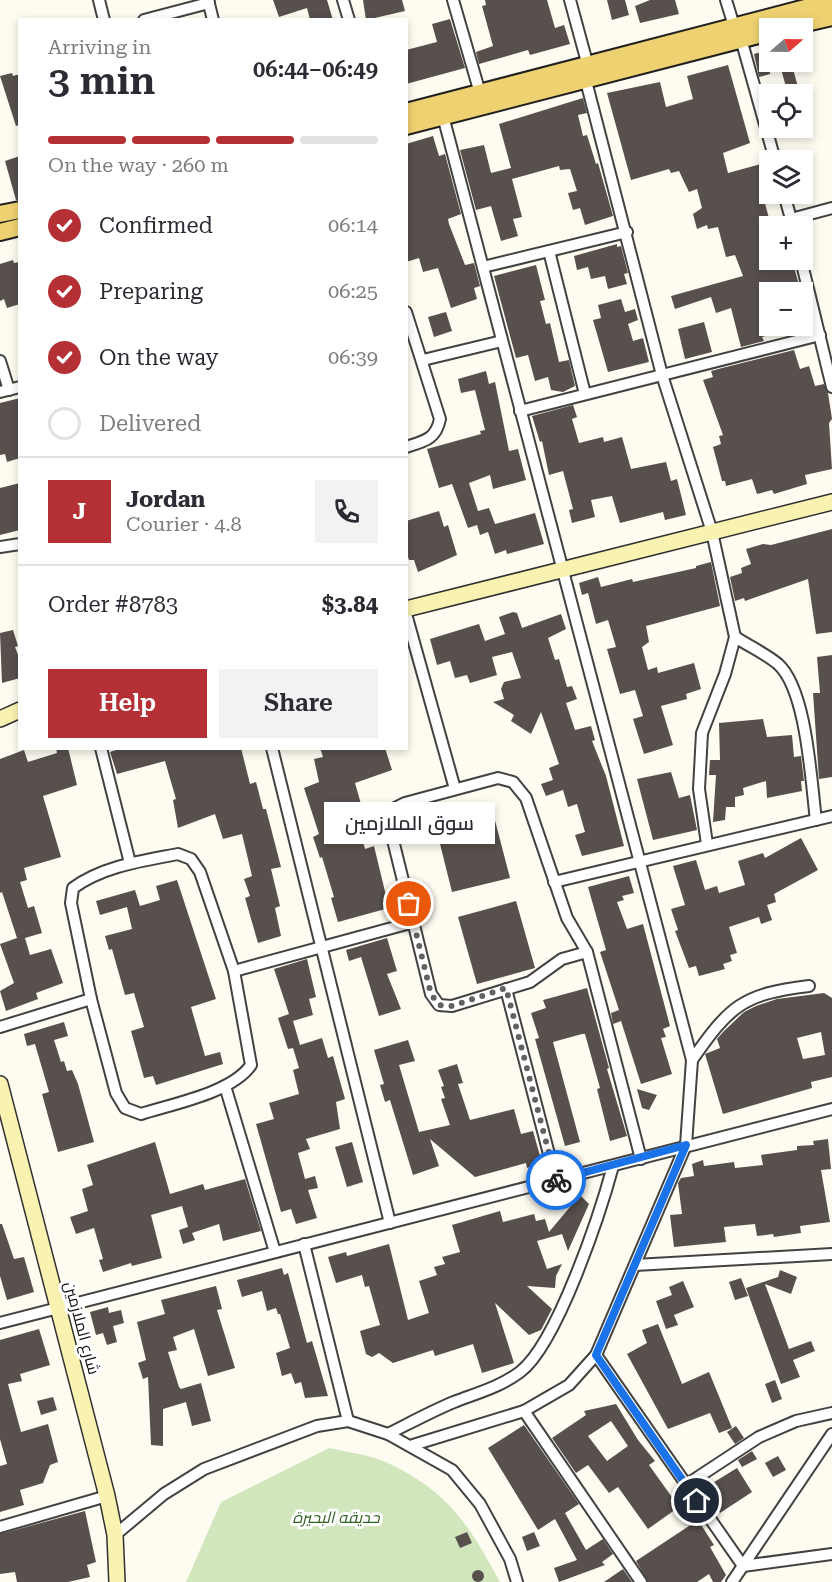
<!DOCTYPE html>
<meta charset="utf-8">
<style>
body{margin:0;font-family:"Roboto Serif",Cairo,serif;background:#f2f2f3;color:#2b2b33;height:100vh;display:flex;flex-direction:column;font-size:22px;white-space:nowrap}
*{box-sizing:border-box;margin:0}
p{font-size:20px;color:#7c7c81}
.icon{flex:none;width:33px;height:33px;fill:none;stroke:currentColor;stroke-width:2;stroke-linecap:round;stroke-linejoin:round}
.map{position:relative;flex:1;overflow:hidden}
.sheet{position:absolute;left:18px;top:18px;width:390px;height:732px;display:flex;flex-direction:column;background:#fff;border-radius:0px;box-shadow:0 3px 9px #0003}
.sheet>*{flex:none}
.needle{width:39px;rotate:70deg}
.buttons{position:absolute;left:759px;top:18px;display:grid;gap:12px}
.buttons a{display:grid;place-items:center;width:54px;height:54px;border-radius:0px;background:#fff;box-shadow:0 3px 9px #0003;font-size:30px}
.pin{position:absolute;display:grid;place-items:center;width:51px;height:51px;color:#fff;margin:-26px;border:3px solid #fff;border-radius:50%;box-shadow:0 2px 6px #0007}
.courier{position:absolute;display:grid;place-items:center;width:60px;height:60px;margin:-30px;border:4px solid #1a73e8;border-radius:50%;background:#fff;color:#222;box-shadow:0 2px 8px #0007}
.bubble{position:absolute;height:42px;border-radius:0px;background:#fff;box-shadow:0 3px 9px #0003;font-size:20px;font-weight:600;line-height:42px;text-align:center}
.summary em{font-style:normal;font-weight:600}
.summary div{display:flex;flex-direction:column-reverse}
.summary{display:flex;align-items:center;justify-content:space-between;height:102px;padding:0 30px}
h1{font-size:39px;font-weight:600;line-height:45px}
.bar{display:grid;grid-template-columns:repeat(4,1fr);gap:9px 6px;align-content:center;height:72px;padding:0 30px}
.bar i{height:8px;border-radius:4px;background:#e1e1e2}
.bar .on{background:#b53035}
.bar p{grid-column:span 4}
.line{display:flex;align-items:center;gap:15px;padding:0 30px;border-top:2px solid #e1e1e2}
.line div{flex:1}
.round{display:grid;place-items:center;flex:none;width:63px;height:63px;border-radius:0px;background:#f2f2f3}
ol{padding:0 30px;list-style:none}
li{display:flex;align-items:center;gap:18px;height:66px}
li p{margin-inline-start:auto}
li .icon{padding:6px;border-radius:50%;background:#b53035;color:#fff;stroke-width:4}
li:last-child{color:#7c7c81}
li i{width:33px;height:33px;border:3px solid #e1e1e2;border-radius:50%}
.cta{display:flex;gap:12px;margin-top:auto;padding:12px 30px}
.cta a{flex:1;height:69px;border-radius:0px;background:#b53035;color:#fff;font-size:24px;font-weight:600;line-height:69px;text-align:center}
.cta a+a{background:#f2f2f3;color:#2b2b33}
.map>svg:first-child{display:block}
.green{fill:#d2e6bd}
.building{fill:#57504c;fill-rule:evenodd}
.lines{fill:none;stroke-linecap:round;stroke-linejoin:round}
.street-casing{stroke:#424242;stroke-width:14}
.secondary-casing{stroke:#313131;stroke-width:18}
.primary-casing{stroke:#202020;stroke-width:20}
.street{stroke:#fff;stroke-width:10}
.secondary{stroke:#f9f2b1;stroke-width:15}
.primary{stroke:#eed171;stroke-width:16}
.done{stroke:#63625e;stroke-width:6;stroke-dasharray:0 10.8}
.route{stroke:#1a73e8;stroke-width:8}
.labels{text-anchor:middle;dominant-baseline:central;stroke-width:6;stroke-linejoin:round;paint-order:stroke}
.street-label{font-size:16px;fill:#0f0f0f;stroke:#fff}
.park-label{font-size:16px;font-style:italic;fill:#306223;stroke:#fff}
</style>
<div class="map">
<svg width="832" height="1582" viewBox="0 0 832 1582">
<rect width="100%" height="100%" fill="#fefcf1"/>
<path class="green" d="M329 1448C348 1452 370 1455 388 1463 449 1492 469 1525 500 1582H186L221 1502Z"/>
<g class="building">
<polygon points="273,0 327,0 333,20 310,20 307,8 279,17"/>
<polygon points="363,0 402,0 405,11 366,20"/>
<polygon points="485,0 547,0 555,28 564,25 570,44 530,55 528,50 479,64 476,52 493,46 482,6 486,5"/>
<polygon points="607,0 625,0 629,15 612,20"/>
<polygon points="650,0 675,0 679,14 640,23 635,6"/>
<polygon points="450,19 465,68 406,84 406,50 437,42 432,24"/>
<polygon points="770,50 770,74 759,77 754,54"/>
<polygon points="779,62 791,62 800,94 788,94"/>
<polygon points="728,65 750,143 723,153 728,173 761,164 765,179 759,181 770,222 770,260 792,260 801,292 770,292 770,326 791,326 792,329 762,337 764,341 741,347 731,308 716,313 711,297 675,309 671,296 743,276 735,255 726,257 718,227 708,229 707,225 697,229 693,214 702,208 697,189 689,192 679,171 671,173 669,169 631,180 607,93 660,82 666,107 693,99 687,76"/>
<polygon points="12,73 13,76 20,74 20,125 16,126 0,76"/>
<polygon points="583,98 587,113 578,115 583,136 587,135 596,164 598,163 613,216 585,225 580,208 573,210 568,193 577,191 570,169 560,170 559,166 512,179 522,217 513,219 518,236 501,241 491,206 476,210 460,150 484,145 491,173 511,168 499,124"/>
<polygon points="433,136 439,156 445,154 461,214 448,219 449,224 465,265 474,263 480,286 474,288 477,299 451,308 438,268 423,272 419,258 406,262 406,144"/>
<polygon points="20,156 20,200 16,200 5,161"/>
<polygon points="617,244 617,247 621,246 628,273 624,274 627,284 608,289 605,276 591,279 588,267 577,270 574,256"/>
<polygon points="13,260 14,263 20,262 20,304 7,308 4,299 0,301 0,264"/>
<polygon points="536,265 545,300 540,301 546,324 550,323 559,362 569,360 575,386 563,392 551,390 548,377 535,381 528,355 516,358 494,276"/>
<polygon points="621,299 625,312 635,309 638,320 628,324 633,341 643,338 649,362 608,372 593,320 601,318 598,305"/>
<polygon points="446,312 452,331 434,337 428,317"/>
<polygon points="704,322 712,352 685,359 678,329"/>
<polygon points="794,350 800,369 809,366 815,386 824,384 828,393 832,419 829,423 832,469 805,475 807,484 774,494 772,490 757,494 752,479 726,486 725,481 722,481 713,447 721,444 719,436 723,435 703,380 713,377 711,371 722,368"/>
<polygon points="486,371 489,384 495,382 509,451 518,449 526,480 493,489 490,475 469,483 478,511 489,508 495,524 535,513 544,544 507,554 506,550 495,554 488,532 480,535 477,525 468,528 452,484 439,488 427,449 481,434 480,431 485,430 475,390 461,393 458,379"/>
<polygon points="20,398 20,458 7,462 5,454 0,455 0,403"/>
<polygon points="573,405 577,417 572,419 579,443 603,437 604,442 622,437 631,469 666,462 671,481 677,479 686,515 665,520 663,512 620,523 612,496 591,500 595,517 572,523 569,510 573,509 563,471 549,475 542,441 540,442 532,416"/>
<polygon points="20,483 20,530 0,535 0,488"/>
<polygon points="439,511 444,527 448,525 457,555 418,572 414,560 409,560 406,550 406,521"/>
<polygon points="832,529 832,632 816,634 808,579 745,601 744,598 735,601 730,577 742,573 741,568 751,564 746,549 763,544 771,545"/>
<polygon points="711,562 720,606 646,626 649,642 642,647 648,670 657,667 658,673 694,663 701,689 686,694 687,699 661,706 673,745 644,754 633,719 643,716 635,690 620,694 607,649 616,647 608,620 596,624 588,593 582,595 579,583 598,577 601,587 632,579 633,582 696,568 696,566"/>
<polygon points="513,612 517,613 522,628 561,614 566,629 548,638 555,660 559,659 567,687 572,686 577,699 566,703 575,730 591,726 595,740 592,741 606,776 624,846 582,856 575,835 585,832 577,804 568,807 563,790 546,796 541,784 553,780 549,768 559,764 541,712 531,734 511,721 514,715 493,702 504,699 501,689 504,682 521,678 512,652 492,657 497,675 470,683 467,675 455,678 450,661 437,665 430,639 479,624 485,641 505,634 499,617"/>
<polygon points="13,630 18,646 15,647 20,660 20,678 2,683 0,633"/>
<polygon points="832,655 832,777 819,779 813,693 820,693 817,657"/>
<polygon points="763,719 767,737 792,735 794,757 801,756 804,781 801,781 802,791 767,798 766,781 743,788 744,795 735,797 735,807 726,807 725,820 713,822 716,775 709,775 710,760 720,760 719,723"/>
<polygon points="56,748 68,748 77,785 43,796 61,857 24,868 27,880 20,882 28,908 34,906 42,933 25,938 30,955 51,949 63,983 36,993 38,999 6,1011 0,991 14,983 0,944 17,938 2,892 0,893 0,759 24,750 28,762 57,753"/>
<polygon points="122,748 241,748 250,784 256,782 263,809 266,809 281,867 271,869 280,906 275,908 281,936 258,943 245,898 250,896 244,879 252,876 242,834 223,839 215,814 178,828 173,800 176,799 165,761 117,774 110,752"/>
<polygon points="320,748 385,748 392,770 355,783 367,825 359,827 365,849 374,846 389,908 338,922 331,898 334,897 322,857 320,858 313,837 319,834 304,788 319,782 314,759 323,757"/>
<polygon points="671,772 679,798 690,795 697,830 653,840 637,779"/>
<polygon points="492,809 510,878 452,892 435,824"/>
<polygon points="801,838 818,870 774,894 776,902 767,905 772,920 761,924 759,917 729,927 737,953 730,955 732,961 723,964 725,969 699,976 696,966 689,968 675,931 678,930 671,909 685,905 673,866 696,860 705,890 717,886 719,893 745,885 738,861 763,853 765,858"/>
<polygon points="629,876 634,893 622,896 624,900 617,902 627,929 643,924 670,1026 663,1029 666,1037 661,1038 672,1074 641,1084 621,1021 613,1024 611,1013 619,1010 600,952 606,950 588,887"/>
<polygon points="177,880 216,999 191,1007 205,1056 220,1052 223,1064 156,1085 153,1076 144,1078 131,1031 144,1027 134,993 125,995 112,949 109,950 105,936 132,929 127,907 100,915 96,901 135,890 140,906 160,900 156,886"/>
<polygon points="516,901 535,968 477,984 458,917"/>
<polygon points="387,938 397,971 387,974 401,1009 379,1016 361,957 349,961 346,950"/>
<polygon points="307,959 316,997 309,999 313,1015 293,1021 300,1045 322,1038 328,1058 333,1056 345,1099 336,1102 340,1129 306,1139 310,1149 298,1153 305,1179 315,1176 318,1188 308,1190 317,1218 296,1224 291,1209 281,1212 256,1124 274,1119 269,1103 299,1094 293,1070 299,1068 293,1048 288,1049 278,1018 289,1014 274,969"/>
<polygon points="587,988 609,1068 607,1069 627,1136 610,1141 597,1089 600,1088 585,1034 582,1034 553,1042 580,1142 565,1146 535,1039 539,1038 531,1013 546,1008 543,1000"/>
<path d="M824 993 832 998V1077L811 1082 812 1088 723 1114 705 1054 720 1048 717 1039 723 1032 744 1012 756 1006 777 999ZM821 1032 825 1055 803 1059 797 1038Z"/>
<polygon points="64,1022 68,1036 54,1040 61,1062 64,1061 67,1071 72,1070 78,1084 94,1142 58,1152 42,1094 49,1092 35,1044 27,1046 24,1034"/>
<polygon points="408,1040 415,1061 399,1065 419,1132 450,1125 441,1099 445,1098 441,1087 444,1086 438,1070 457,1064 463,1083 458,1084 470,1120 514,1109 521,1134 533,1131 542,1163 527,1168 526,1163 475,1177 430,1139 439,1166 413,1175 390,1100 385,1102 380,1085 384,1084 374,1050"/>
<polygon points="637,1089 657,1095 649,1110 642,1108"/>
<polygon points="828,1139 831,1169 821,1170 830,1222 800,1226 801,1233 774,1237 773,1234 757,1236 755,1224 724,1227 726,1242 674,1247 670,1215 682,1214 678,1183 681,1178 694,1176 692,1164 703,1160 704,1166 734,1162 735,1168 763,1165 761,1155 797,1150 797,1146 814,1145 813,1141"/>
<polygon points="155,1142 170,1194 203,1184 205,1190 245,1179 261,1231 223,1241 219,1224 192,1233 195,1240 183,1244 179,1230 188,1227 182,1206 151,1215 162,1258 132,1266 131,1263 103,1272 99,1260 103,1259 94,1228 76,1234 70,1217 88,1211 82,1189 93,1185 87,1165"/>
<polygon points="352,1142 363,1182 347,1187 335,1147"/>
<polygon points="580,1195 589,1204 568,1251 562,1234 537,1241 547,1269 562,1264 556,1276 555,1288 527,1286 552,1309 541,1330 529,1335 495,1303 514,1363 482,1373 473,1344 435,1356 433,1350 393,1363 379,1353 372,1357 366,1354 360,1331 380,1325 369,1286 365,1287 362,1275 336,1283 328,1257 346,1252 347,1256 389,1244 408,1320 429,1313 419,1281 437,1275 434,1267 445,1264 442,1257 460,1252 452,1225 500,1211 503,1222 534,1214 536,1221 545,1219 549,1232"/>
<polygon points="0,1224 2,1224 14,1259 24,1257 34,1292 7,1300 0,1276"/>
<polygon points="282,1268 284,1275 288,1273 307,1343 312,1341 328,1396 305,1398 301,1382 295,1384 291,1373 282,1376 276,1353 290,1348 280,1314 278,1314 276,1308 267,1311 262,1291 242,1297 237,1280"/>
<polygon points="780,1270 797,1277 791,1294 765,1284 789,1349 811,1341 815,1351 793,1360 800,1377 781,1384 746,1288 778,1277"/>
<polygon points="741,1278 748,1296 735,1300 729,1282"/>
<polygon points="683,1281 694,1307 674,1315 678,1325 666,1329 656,1301 672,1295 669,1287"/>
<polygon points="216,1286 222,1309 217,1310 235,1368 208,1376 194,1329 173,1337 177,1350 168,1352 179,1387 181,1389 201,1383 211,1421 192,1426 186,1402 163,1409 163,1446 151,1445 148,1377 143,1379 138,1363 146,1360 137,1322 165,1314 161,1300"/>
<polygon points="108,1307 109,1313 121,1310 124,1323 113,1326 117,1342 107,1345 103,1333 96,1335 90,1312"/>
<polygon points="658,1324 682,1384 709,1372 732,1428 719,1433 710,1413 668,1429 627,1354 647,1343 642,1330"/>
<polygon points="39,1329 50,1365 20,1374 22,1381 8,1384 21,1432 48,1424 58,1462 50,1465 43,1483 20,1490 24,1505 0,1512 0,1466 7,1464 0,1439 0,1340"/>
<polygon points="775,1380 782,1399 772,1403 765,1384"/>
<polygon points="53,1397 57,1410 41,1415 37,1401"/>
<path d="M616 1404 638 1440 655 1461 649 1465 679 1507 648 1529 618 1487 609 1493 588 1465 576 1473 552 1438 586 1415 584 1411ZM611 1421 628 1446 607 1461 588 1436Z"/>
<polygon points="524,1425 579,1504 565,1513 586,1550 603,1539 613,1554 602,1562 605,1565 559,1582 554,1568 577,1560 555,1519 538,1530 488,1448"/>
<polygon points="736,1426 744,1438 735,1444 727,1432"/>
<polygon points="752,1451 757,1459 742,1467 738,1460"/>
<polygon points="778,1456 786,1470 773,1477 765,1463"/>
<polygon points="737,1468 752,1492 720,1513 706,1487"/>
<polygon points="85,1511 96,1562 87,1565 90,1577 68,1582 17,1582 15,1572 0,1574 0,1534"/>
<polygon points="698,1520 714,1545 710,1547 726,1575 721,1582 713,1582 709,1574 697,1582 648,1582 636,1561"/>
<polygon points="467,1532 472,1543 460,1548 455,1537"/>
<polygon points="534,1532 540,1546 527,1551 522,1537"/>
<polygon points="623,1569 632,1582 604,1582"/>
<circle cx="478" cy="1576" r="6"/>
</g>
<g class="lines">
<defs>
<g id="street">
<polyline points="99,0 104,20"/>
<polyline points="208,0 213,20"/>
<polyline points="343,0 349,20"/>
<polyline points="453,0 480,93"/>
<polyline points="570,0 588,66"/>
<polyline points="726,0 734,26"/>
<polyline points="144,20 209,3"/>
<polyline points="741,39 775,160"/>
<polyline points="586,81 662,375 712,532 735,637 725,674 702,733 699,789 707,844"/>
<polyline points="784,194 793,226"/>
<polyline points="791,219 832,208"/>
<polyline points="549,251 585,394"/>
<polyline points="801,260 832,387"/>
<polyline points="483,267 627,232"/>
<path d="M406 312 440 419C436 439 425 441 406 447"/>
<polyline points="423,360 502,341"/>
<polyline points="0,361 9,390"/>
<polyline points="0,392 20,387"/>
<polyline points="520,411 820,335"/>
<polyline points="0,547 20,544"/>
<polyline points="406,614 455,789"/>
<path d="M735 637C749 646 766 654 778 664 807 690 811 782 816 820"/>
<polyline points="101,748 130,863"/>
<polyline points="272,748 390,1223"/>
<polygon points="498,778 513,782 526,798 567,918 587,952 562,959 530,982 452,1006 439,1005 431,994 390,828 391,810 405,803"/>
<path d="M178 854 191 859 200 872 234 971 251 1065C232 1093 172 1104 141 1114L125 1108 116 1093 91 999 71 903 73 888C103 866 142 861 178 854Z"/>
<polyline points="554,882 832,816"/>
<polyline points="587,952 641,1159"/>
<polyline points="234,971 414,922"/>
<polyline points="506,989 556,1181"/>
<polyline points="0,1027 91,999"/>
<path d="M692 1060C730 1006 742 994 809 986"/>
<polyline points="225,1086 275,1252"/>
<polyline points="304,1244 348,1421"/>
<polyline points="635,1265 832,1254"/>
<polyline points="0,1323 832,1109"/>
<polyline points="596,1355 743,1566 832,1554"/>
<polyline points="524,1411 641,1582"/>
<path d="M388 1434C410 1423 432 1411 454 1402 477 1393 500 1387 520 1372 557 1344 600 1214 613 1166"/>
<polyline points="413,1445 524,1411 569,1385 596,1355 686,1145 692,1060 443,116"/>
<polyline points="686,1485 759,1437 796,1421 832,1413"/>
<polyline points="0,1527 107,1496"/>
<polyline points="115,1535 164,1494 204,1469 317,1426 348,1421 388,1434 452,1470 480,1504 510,1559 517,1582"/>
<polyline points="732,1582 832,1434"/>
</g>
<g id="secondary">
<polyline points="406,609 832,502"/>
<polyline points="0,719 20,710"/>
<polyline points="0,1084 107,1496 115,1535 117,1582"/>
</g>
<g id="primary">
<polyline points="784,28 832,17"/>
<polyline points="406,112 832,1"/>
<polyline points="406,126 770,32"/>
<polyline points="0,214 20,210"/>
<polyline points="0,232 20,227"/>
</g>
</defs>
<use href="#street" class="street-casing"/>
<use href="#secondary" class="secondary-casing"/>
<use href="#primary" class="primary-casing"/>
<use href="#street" class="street"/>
<use href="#secondary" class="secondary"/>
<use href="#primary" class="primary"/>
</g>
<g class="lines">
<polyline class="done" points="409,904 431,994 439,1005 452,1006 506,988 556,1180"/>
<polyline class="route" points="556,1180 686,1145 596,1355 697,1501"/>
</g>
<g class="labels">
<g class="street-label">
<text transform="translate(82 1328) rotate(75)">شارع الملازمين</text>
</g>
<g class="park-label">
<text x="336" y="1517">حديقه البحيرة</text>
</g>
</g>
</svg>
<div class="buttons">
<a><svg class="needle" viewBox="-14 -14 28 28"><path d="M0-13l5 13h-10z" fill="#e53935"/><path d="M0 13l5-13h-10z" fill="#7c7c81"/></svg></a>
<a><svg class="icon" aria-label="locate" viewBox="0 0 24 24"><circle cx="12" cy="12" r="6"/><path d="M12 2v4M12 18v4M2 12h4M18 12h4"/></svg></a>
<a><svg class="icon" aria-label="layers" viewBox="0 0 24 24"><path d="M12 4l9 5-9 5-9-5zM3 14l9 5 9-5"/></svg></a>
<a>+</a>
<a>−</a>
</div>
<div class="pin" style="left:409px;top:904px;background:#ea580c"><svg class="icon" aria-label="bag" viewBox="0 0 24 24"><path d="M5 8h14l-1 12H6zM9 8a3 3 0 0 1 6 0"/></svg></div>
<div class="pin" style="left:697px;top:1501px;background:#1f2937"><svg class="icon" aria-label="home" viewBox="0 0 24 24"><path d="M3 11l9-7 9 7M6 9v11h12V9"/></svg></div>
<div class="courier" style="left:556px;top:1180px"><svg class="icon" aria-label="bike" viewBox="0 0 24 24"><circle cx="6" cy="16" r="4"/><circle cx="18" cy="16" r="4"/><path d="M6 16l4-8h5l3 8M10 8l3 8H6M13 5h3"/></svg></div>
<div class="bubble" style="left:324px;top:802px;width:171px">سوق الملازمين</div>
<section class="sheet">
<div class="summary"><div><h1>3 min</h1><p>Arriving in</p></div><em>06:44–06:49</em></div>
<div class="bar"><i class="on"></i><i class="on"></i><i class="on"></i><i></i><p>On the way · 260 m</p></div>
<ol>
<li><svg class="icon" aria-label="check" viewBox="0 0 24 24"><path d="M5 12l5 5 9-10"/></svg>Confirmed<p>06:14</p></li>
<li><svg class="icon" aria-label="check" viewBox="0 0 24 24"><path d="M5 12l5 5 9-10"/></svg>Preparing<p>06:25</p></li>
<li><svg class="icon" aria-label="check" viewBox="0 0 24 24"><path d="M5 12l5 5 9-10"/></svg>On the way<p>06:39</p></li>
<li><i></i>Delivered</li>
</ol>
<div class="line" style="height:108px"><b class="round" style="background:#b53035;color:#fff">J</b><div><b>Jordan</b><p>Courier · 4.8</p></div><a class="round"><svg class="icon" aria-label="phone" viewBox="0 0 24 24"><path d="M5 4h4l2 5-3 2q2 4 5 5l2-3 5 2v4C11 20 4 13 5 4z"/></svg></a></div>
<div class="line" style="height:78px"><div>Order #8783</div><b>$3.84</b></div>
<div class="cta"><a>Help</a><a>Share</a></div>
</section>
</div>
